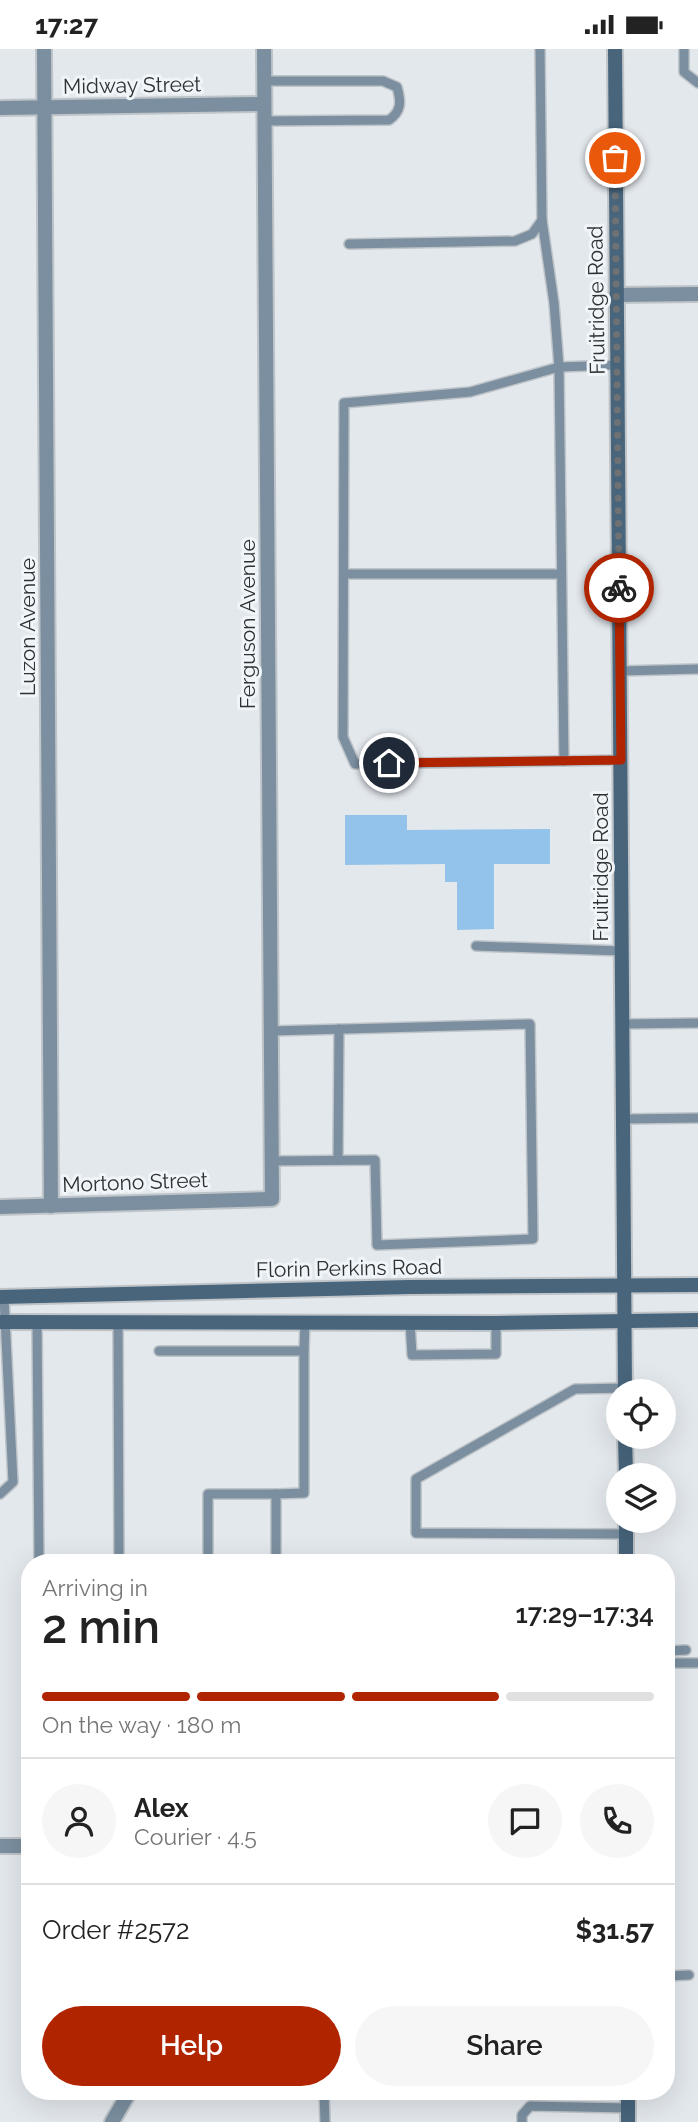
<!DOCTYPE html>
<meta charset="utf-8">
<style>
body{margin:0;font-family:Raleway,sans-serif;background:#f6f6f6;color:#222;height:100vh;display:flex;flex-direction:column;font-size:26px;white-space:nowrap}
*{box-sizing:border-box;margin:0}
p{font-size:23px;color:#767676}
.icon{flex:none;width:38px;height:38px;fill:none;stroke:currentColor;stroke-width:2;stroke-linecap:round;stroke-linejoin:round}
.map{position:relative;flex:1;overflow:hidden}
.panel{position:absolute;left:21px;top:1505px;width:654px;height:546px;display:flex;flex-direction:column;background:#fff;border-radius:28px;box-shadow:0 7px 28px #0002}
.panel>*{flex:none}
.fabs{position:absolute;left:606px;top:1330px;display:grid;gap:14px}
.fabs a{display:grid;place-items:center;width:70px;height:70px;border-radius:50%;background:#fff;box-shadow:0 7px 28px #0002;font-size:35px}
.pin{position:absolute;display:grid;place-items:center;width:60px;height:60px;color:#fff;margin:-30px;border:4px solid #fff;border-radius:50%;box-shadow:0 2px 7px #0007}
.courier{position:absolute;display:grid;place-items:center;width:70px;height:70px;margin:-35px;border:5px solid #b02400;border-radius:50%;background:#fff;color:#222;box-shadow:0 2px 9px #0007}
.summary em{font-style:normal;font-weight:600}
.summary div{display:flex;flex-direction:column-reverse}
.summary{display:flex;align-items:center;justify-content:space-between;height:119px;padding:0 21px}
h1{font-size:46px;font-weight:600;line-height:52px}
.bar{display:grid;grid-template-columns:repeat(4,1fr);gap:10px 7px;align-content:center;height:84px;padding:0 21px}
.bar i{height:9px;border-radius:5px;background:#e0e0e0}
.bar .on{background:#b02400}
.bar p{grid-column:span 4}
.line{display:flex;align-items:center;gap:18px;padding:0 21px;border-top:2px solid #e0e0e0}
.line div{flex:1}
.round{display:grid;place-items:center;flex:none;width:74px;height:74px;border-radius:37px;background:#f6f6f6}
.primary-button{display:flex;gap:14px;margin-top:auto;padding:14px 21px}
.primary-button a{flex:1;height:80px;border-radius:42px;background:#b02400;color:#fff;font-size:28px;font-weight:600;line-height:80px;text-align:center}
.primary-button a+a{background:#f6f6f6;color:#222}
.status{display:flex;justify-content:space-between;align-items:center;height:49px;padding:0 35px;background:#fff;direction:ltr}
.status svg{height:19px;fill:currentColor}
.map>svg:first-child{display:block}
.building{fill:#93c3ea}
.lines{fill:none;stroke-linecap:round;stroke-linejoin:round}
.lane-casing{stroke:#bfc4c8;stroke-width:12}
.street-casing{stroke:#bfc4c8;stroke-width:18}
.secondary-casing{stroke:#bfc4c8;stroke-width:18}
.lane{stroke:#7b8fa0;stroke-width:9}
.street{stroke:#7b8fa0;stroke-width:14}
.secondary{stroke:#48657c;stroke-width:14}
.done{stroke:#6e7274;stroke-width:7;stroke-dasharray:0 12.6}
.route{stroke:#b02400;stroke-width:9}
.labels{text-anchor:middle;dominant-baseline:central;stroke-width:6;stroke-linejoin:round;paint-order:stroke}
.street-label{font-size:21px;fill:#2f3233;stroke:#f0f5fa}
</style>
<div class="status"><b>17:27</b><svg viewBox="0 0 49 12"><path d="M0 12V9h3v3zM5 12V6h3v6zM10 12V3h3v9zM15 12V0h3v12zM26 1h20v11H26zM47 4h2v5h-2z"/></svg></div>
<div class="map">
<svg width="698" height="2073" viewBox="0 0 698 2073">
<rect width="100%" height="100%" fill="#e3e8ed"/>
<polygon class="building" points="345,766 407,766 407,781 550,780 550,815 494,815 494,880 457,881 457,833 445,833 445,815 345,816"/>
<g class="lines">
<defs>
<g id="lane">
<polyline points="684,0 684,23 698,34"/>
<path d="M264 32H383L397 38C401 52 402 62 389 71L264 72"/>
<polyline points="542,171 554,254 559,318 564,712"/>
<polyline points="349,195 515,192 532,185 542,171 540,0"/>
<polyline points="618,316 559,318 470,343 344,354 343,688 355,715 621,711"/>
<polyline points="344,525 561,525"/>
<polyline points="620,622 698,620"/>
<polyline points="476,897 622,902"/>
<polyline points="623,975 698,974"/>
<polyline points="271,982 530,975 533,1190 377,1196 375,1111 272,1112"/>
<polyline points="624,1070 698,1069"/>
<polyline points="338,1111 339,980"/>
<polyline points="118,1271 119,1514"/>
<polyline points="37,1272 39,1514"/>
<polyline points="410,1273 412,1306 496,1305 496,1274"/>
<polyline points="159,1302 304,1302 305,1272"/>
<polyline points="625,1339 575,1340 416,1430 416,1484 626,1485"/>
<polyline points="0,1445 13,1433 4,1248"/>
<polyline points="208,1514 208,1445 276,1445"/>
<polyline points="276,1514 276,1445 304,1444 304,1302"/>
<polyline points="667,1602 686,1601"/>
<polyline points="667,1614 698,1614"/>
<polyline points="667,1927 689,1926"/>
<polyline points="324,2042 325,2073"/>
<polyline points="522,2073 522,2066 530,2057 628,2059"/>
</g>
<g id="street">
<polyline points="44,0 51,1157"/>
<polyline points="0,59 264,55"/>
<polyline points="616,246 698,245"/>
<polyline points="0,1158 272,1150 264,0"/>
<polyline points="0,1797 30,1797"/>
<polyline points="112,2073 130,2042"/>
</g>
<g id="secondary">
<polyline points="615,0 625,1342"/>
<polyline points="0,1248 409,1238 698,1236"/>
<polyline points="0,1273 496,1274 698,1271"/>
<polyline points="625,1388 626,1426"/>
<polyline points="626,1472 626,1514"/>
<polyline points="628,2042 628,2073"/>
</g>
</defs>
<use href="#lane" class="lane-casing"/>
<use href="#street" class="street-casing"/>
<use href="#secondary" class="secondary-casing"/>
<use href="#lane" class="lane"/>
<use href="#street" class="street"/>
<use href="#secondary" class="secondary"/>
</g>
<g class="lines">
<polyline class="done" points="615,109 619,539"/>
<polyline class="route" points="389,714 621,711 619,539"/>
</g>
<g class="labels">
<g class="street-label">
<text transform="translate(132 36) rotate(-1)">Midway Street</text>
<text transform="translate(596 251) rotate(-91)">Fruitridge Road</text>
<text transform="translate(247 575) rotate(-90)">Ferguson Avenue</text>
<text transform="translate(27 578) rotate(-90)">Luzon Avenue</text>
<text transform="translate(600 818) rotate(-90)">Fruitridge Road</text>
<text transform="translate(135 1133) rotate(-2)">Mortono Street</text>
<text transform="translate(349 1219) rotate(-1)">Florin Perkins Road</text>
</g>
</g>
</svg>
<div class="fabs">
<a><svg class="icon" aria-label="locate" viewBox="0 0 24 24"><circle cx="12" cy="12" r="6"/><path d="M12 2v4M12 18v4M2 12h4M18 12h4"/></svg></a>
<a><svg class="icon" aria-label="layers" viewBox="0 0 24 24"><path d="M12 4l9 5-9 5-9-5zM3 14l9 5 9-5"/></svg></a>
</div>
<div class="pin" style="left:615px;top:109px;background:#ea580c"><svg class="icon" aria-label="bag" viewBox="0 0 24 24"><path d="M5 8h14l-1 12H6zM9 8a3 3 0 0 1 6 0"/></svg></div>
<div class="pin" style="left:389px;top:714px;background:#1f2937"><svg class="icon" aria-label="home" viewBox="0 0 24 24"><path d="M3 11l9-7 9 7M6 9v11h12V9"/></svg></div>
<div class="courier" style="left:619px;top:539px"><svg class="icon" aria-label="bike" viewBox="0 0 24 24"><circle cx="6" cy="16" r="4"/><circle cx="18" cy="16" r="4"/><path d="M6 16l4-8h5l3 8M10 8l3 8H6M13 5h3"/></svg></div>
<section class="panel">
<div class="summary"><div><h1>2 min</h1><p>Arriving in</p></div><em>17:29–17:34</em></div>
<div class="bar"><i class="on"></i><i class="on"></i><i class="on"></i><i></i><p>On the way · 180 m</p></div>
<div class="line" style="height:126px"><a class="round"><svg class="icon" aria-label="person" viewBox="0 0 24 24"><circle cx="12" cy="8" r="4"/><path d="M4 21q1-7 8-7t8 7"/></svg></a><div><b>Alex</b><p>Courier · 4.5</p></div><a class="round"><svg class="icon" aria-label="chat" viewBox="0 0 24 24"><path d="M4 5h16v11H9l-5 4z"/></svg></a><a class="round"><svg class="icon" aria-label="phone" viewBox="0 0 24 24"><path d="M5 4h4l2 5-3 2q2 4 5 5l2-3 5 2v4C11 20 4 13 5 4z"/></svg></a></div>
<div class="line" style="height:91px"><div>Order #2572</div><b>$31.57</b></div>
<div class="primary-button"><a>Help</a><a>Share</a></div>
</section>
</div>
